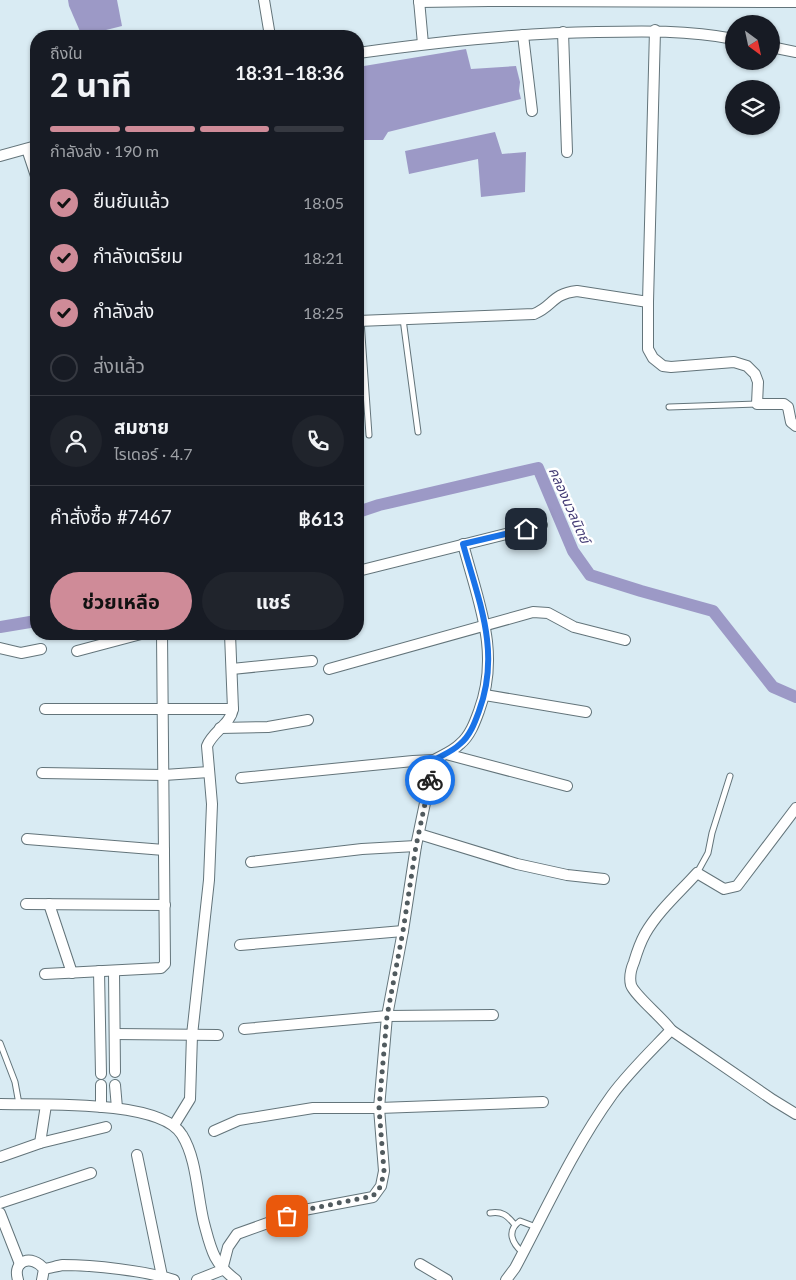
<!DOCTYPE html>
<html lang="th">
<meta charset="utf-8">
<style>
body{margin:0;font-family:Lato,"Noto Sans Thai",sans-serif;background:#20242c;color:#f1f3f6;height:100vh;display:flex;flex-direction:column;font-size:19px;white-space:nowrap}
*{box-sizing:border-box;margin:0}
p{font-size:16px;color:#9ea1a6}
.icon{flex:none;width:28px;height:28px;fill:none;stroke:currentColor;stroke-width:2;stroke-linecap:round;stroke-linejoin:round}
.map{position:relative;flex:1;overflow:hidden}
.panel{position:absolute;left:30px;top:30px;width:334px;height:610px;display:flex;flex-direction:column;background:#171b24;border-radius:20px;box-shadow:0 1px 4px #0004}
.panel>*{flex:none}
.needle{width:32px;rotate:147deg}
.fabs{position:absolute;left:725px;top:15px;display:grid;gap:10px}
.fabs a{display:grid;place-items:center;width:55px;height:55px;border-radius:50%;background:#171b24;box-shadow:0 1px 4px #0004;font-size:25px}
.pin{position:absolute;display:grid;place-items:center;width:42px;height:42px;color:#fff;margin:-21px;border-radius:10px;box-shadow:0 2px 8px #0006}
.courier{position:absolute;display:grid;place-items:center;width:50px;height:50px;margin:-25px;border:4px solid #1a73e8;border-radius:50%;background:#fff;color:#222;box-shadow:0 1px 6px #0007}
.overview em{font-style:normal;font-weight:700}
.overview div{display:flex;flex-direction:column-reverse}
.overview{display:flex;align-items:center;justify-content:space-between;height:85px;padding:0 20px}
h1{font-size:32px;font-weight:700;line-height:38px}
.bar{display:grid;grid-template-columns:repeat(4,1fr);gap:8px 5px;align-content:center;height:60px;padding:0 20px}
.bar i{height:6px;border-radius:4px;background:#363941}
.bar .current{background:#cf8b98}
.bar p{grid-column:span 4}
.line{display:flex;align-items:center;gap:12px;padding:0 20px;border-top:1px solid #363941}
.line div{flex:1}
.round{display:grid;place-items:center;flex:none;width:52px;height:52px;border-radius:26px;background:#20242c}
ol{padding:0 20px;list-style:none}
li{display:flex;align-items:center;gap:15px;height:55px}
li p{margin-inline-start:auto}
li .icon{padding:5px;border-radius:50%;background:#cf8b98;color:#111;stroke-width:4}
li:last-child{color:#9ea1a6}
li i{width:28px;height:28px;border:2px solid #363941;border-radius:50%}
.action{display:flex;gap:10px;margin-top:auto;padding:10px 20px}
.action a{flex:1;height:58px;border-radius:30px;background:#cf8b98;color:#111;font-size:20px;font-weight:700;line-height:58px;text-align:center}
.action a+a{background:#20242c;color:#f1f3f6}
.map>svg:first-child{display:block}
.water{fill:#9c99c6}
.lines{fill:none;stroke-linecap:round;stroke-linejoin:round}
.canal{stroke:#9c99c6;stroke-width:12}
.service-casing{stroke:#63747a;stroke-width:7}
.minor-casing{stroke:#63747a;stroke-width:12}
.service{stroke:#fff;stroke-width:5}
.minor{stroke:#fff;stroke-width:10}
.done{stroke:#515b5f;stroke-width:5;stroke-dasharray:0 9}
.route{stroke:#1a73e8;stroke-width:6}
.labels{text-anchor:middle;dominant-baseline:central;stroke-width:5;stroke-linejoin:round;paint-order:stroke}
.water-label{font-size:14px;font-style:italic;fill:#413973;stroke:#fff}
</style>
<div class="map">
<svg width="796" height="1280" viewBox="0 0 796 1280">
<rect width="100%" height="100%" fill="#d9ebf3"/>
<g class="water">
<polygon points="68,0 117,0 122,26 82,36 69,6"/>
<polygon points="466,49 471,69 516,66 520,82 519,91 521,99 388,132 383,140 358,140 358,67"/>
<polygon points="495,132 502,154 526,152 525,192 481,197 478,159 409,174 405,151"/>
</g>
<g class="lines">
<g class="canal">
<polyline points="358,512 379,505 538,468 573,551 590,575 641,591 713,611 773,687 796,697"/>
<polyline points="0,627 36,621"/>
</g>
<defs>
<g id="service">
<polyline points="403,319 418,432"/>
<polyline points="361,321 369,435"/>
<polyline points="669,407 757,404"/>
<polyline points="697,873 708,853 712,833 730,776"/>
<polyline points="0,1043 15,1082 19,1104"/>
<path d="M490 1213C502 1211 507 1215 515 1225"/>
<path d="M523 1253C512 1243 506 1231 520 1221L536 1227"/>
</g>
<g id="minor">
<polyline points="264,0 270,36"/>
<polyline points="419,0 423,44"/>
<polyline points="419,2 489,1 796,2"/>
<polyline points="655,30 648,302 648,349 653,358 663,366 671,367 734,362 747,366 755,374 758,382 757,404 784,404 788,407 791,422 796,426"/>
<polyline points="563,32 567,152"/>
<polyline points="523,35 532,111"/>
<polyline points="771,47 796,52"/>
<path d="M358 53C437 42 517 33 597 32 643 31 688 30 734 39"/>
<polyline points="27,149 36,176"/>
<polyline points="0,156 36,146"/>
<path d="M358 321 534 314C554 306 551 294 577 291L648 302"/>
<polyline points="358,571 542,525"/>
<polyline points="0,648 21,653 41,649"/>
<polyline points="77,651 141,634"/>
<polyline points="232,669 312,661"/>
<polyline points="329,669 533,612 548,613 574,627 625,640"/>
<polyline points="485,695 586,712"/>
<polyline points="45,709 233,709"/>
<polyline points="220,728 268,727 308,720"/>
<polyline points="446,754 567,786"/>
<polyline points="42,773 164,775 209,772"/>
<polyline points="241,778 413,761 434,760"/>
<polyline points="419,834 517,864 567,875 604,879"/>
<polyline points="27,839 164,850"/>
<polyline points="251,862 362,849 416,846"/>
<polyline points="26,904 165,905"/>
<polyline points="49,904 72,973"/>
<polyline points="240,945 403,931"/>
<polyline points="99,971 101,1074"/>
<polyline points="114,971 115,1072"/>
<polyline points="45,974 161,968 165,964 162,634"/>
<polyline points="244,1029 387,1016 493,1015"/>
<path d="M671 1030C662 1017 635 996 631 985 629 977 631 969 634 962 637 952 640 943 645 934 658 911 680 892 697 873L724 889 737 886 796 808"/>
<polyline points="115,1034 218,1035"/>
<polyline points="115,1085 117,1108"/>
<path d="M0 1104C39 1105 161 1099 182 1135 197 1159 197 1195 204 1223 211 1249 213 1263 236 1280"/>
<polyline points="101,1107 101,1085"/>
<path d="M174 1125 190 1099 192 1035 209 880 212 804 207 746C213 731 230 725 233 709L230 634"/>
<polyline points="214,1131 239,1120 313,1108 379,1108 543,1102"/>
<polyline points="40,1143 106,1127"/>
<polyline points="137,1155 162,1276"/>
<polyline points="0,1157 40,1143 46,1105"/>
<polyline points="0,1203 91,1173"/>
<polyline points="0,1213 20,1264"/>
<polyline points="420,1264 447,1280"/>
<path d="M44 1269C50 1268 57 1266 63 1265 94 1265 146 1271 174 1280"/>
<path d="M18 1280C12 1260 32 1254 44 1269L42 1280"/>
<path d="M197 1280 222 1270 228 1247 237 1234 304 1210 373 1197 381 1186 384 1171 379 1108 387 1016 403 931 416 846 434 760C443 755 453 751 460 744 470 736 475 722 479 711 501 652 478 602 463 544"/>
<path d="M506 1280 515 1268C546 1210 573 1149 612 1095 629 1072 651 1051 671 1030L773 1100 796 1114"/>
</g>
</defs>
<use href="#service" class="service-casing"/>
<use href="#minor" class="minor-casing"/>
<use href="#service" class="service"/>
<use href="#minor" class="minor"/>
</g>
<g class="lines">
<polyline class="done" points="287,1216 304,1210 373,1196 381,1186 384,1171 379,1108 387,1016 403,931 416,846 430,780"/>
<path class="route" d="M430 780 434 760C443 755 453 751 460 744 470 736 475 722 479 711 501 652 479 602 463 544L526 529"/>
</g>
<g class="labels">
<g class="water-label">
<text transform="translate(570 505) rotate(66)">คลองนวลนิตย์</text>
</g>
</g>
</svg>
<div class="fabs">
<a><svg class="needle" viewBox="-14 -14 28 28"><path d="M0-13l5 13h-10z" fill="#e53935"/><path d="M0 13l5-13h-10z" fill="#9ea1a6"/></svg></a>
<a><svg class="icon" aria-label="layers" viewBox="0 0 24 24"><path d="M12 4l9 5-9 5-9-5zM3 14l9 5 9-5"/></svg></a>
</div>
<div class="pin" style="left:287px;top:1216px;background:#ea580c"><svg class="icon" aria-label="bag" viewBox="0 0 24 24"><path d="M5 8h14l-1 12H6zM9 8a3 3 0 0 1 6 0"/></svg></div>
<div class="pin" style="left:526px;top:529px;background:#1f2937"><svg class="icon" aria-label="home" viewBox="0 0 24 24"><path d="M3 11l9-7 9 7M6 9v11h12V9"/></svg></div>
<div class="courier" style="left:430px;top:780px"><svg class="icon" aria-label="bike" viewBox="0 0 24 24"><circle cx="6" cy="16" r="4"/><circle cx="18" cy="16" r="4"/><path d="M6 16l4-8h5l3 8M10 8l3 8H6M13 5h3"/></svg></div>
<section class="panel">
<div class="overview"><div><h1>2 นาที</h1><p>ถึงใน</p></div><em>18:31–18:36</em></div>
<div class="bar"><i class="current"></i><i class="current"></i><i class="current"></i><i></i><p>กำลังส่ง · 190 m</p></div>
<ol>
<li><svg class="icon" aria-label="check" viewBox="0 0 24 24"><path d="M5 12l5 5 9-10"/></svg>ยืนยันแล้ว<p>18:05</p></li>
<li><svg class="icon" aria-label="check" viewBox="0 0 24 24"><path d="M5 12l5 5 9-10"/></svg>กำลังเตรียม<p>18:21</p></li>
<li><svg class="icon" aria-label="check" viewBox="0 0 24 24"><path d="M5 12l5 5 9-10"/></svg>กำลังส่ง<p>18:25</p></li>
<li><i></i>ส่งแล้ว</li>
</ol>
<div class="line" style="height:90px"><a class="round"><svg class="icon" aria-label="person" viewBox="0 0 24 24"><circle cx="12" cy="8" r="4"/><path d="M4 21q1-7 8-7t8 7"/></svg></a><div><b>สมชาย</b><p>ไรเดอร์ · 4.7</p></div><a class="round"><svg class="icon" aria-label="phone" viewBox="0 0 24 24"><path d="M5 4h4l2 5-3 2q2 4 5 5l2-3 5 2v4C11 20 4 13 5 4z"/></svg></a></div>
<div class="line" style="height:65px"><div>คำสั่งซื้อ #7467</div><b>฿613</b></div>
<div class="action"><a>ช่วยเหลือ</a><a>แชร์</a></div>
</section>
</div>
